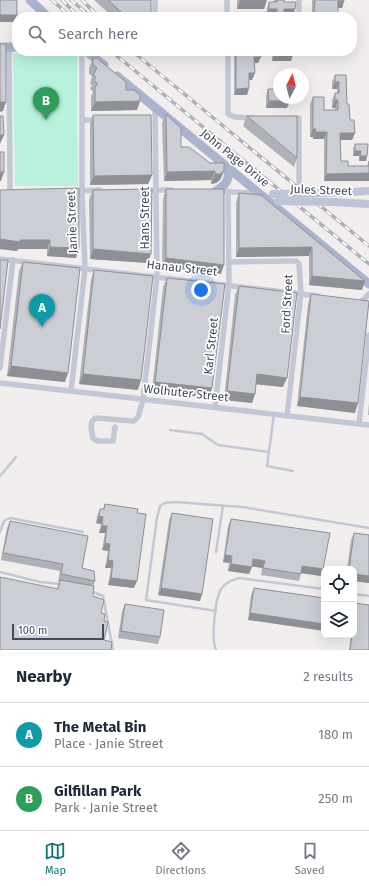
<!DOCTYPE html>
<html lang="en">
<head>
<meta charset="utf-8">
<style>
  :root { --surface:#fff; --page:#f6f6f7; --text:#1f2937; --muted:#747a83; --line:#e0e1e3; --accent:#0f766e }
  body { margin:0; font-family:"Fira Sans",sans-serif; background:var(--page); color:var(--text) }
  .controls { position:absolute; right:12px; bottom:12px; display:grid; overflow:hidden; border-radius:8px; box-shadow:0 4px 16px #0002 }
  .controls button { width:36px; height:36px; display:grid; place-items:center; padding:0; border:0; border-bottom:1px solid var(--line); background:var(--surface); color:var(--text); font:20px sans-serif }
  .compass { position:absolute; left:273px; top:68px; width:36px; height:36px; border-radius:50%; background:var(--surface); box-shadow:0 4px 16px #0002; rotate:7deg }
  .scale { position:absolute; left:12px; bottom:10px; width:92px; box-sizing:border-box; padding-left:4px; border:2px solid #454b5c; border-top:0; font-size:11px; line-height:14px; white-space:nowrap; color:#454b5c; -webkit-text-stroke:3px #fff; paint-order:stroke }
  .you { position:absolute; left:201px; top:290px; width:14px; height:14px; margin:-10px; border:3px solid #fff; border-radius:50%; background:#1a73e8; box-shadow:0 0 0 6px #1a73e833 }
  .badge { display:grid; place-items:center; width:26px; height:26px; border-radius:50%; background:var(--accent); color:#fff; font-size:13px; font-weight:700 }
  .pin { position:absolute; translate:-50% -33px; filter:drop-shadow(0 1px 2px #0008) }
  .pin::after { content:''; position:absolute; top:21px; width:14px; height:12px; background:inherit; clip-path:polygon(0 0,100% 0,50% 100%) }
  .list { margin:0; padding:0; list-style:none }
  h2 { display:flex; justify-content:space-between; align-items:center; height:52px; margin:0; padding:0 16px; font-size:17px }
  h2 small { font-size:13px; font-weight:400; color:var(--muted) }
  .list li { display:grid; grid-template-columns:26px 1fr auto; gap:12px; align-items:center; box-sizing:border-box; height:64px; padding:0 16px; border-top:1px solid var(--line) }
  .list b { display:block; font-size:15px; white-space:nowrap }
  .list p { margin:0; font-size:13px; white-space:nowrap; color:var(--muted) }
  .list em { font-size:13px; font-style:normal; color:var(--muted) }
  .icon { flex:none; width:22px; height:22px; fill:none; stroke:currentColor; stroke-width:2; stroke-linecap:round; stroke-linejoin:round }
  .map { position:relative; flex:none; width:369px; height:650px; overflow:hidden }
  .search { position:absolute; background:var(--surface); box-shadow:0 4px 16px #0002; left:12px; right:12px; top:12px; height:44px; display:flex; align-items:center; gap:10px; box-sizing:border-box; padding:0 14px; border-radius:16px; color:var(--muted); font-size:15px }
  .sheet { height:180px; background:var(--surface) }
  nav { display:flex; justify-content:space-around; align-items:center; box-sizing:border-box; height:56px; border-top:1px solid var(--line); background:var(--surface); font-size:11px; color:var(--muted) }
  nav a { display:grid; justify-items:center; gap:2px }
  nav .on { color:var(--accent) }
  .map>svg:first-child { display:block }
</style>
</head>
<body>
<div class="map">
<svg width="369" height="650" viewBox="0 0 369 650">
  <rect width="100%" height="100%" fill="#f1eeed"/>
  <polygon fill="#b8f2dd" points="77,53 78,186 15,186 13,54"/>
  <g fill="none" stroke-linecap="round" stroke-linejoin="round">
    <g stroke="#c3c8d6" stroke-width="2.5">
      <polyline points="274,414 267,466 293,471"/>
      <polyline points="170,430 202,434 218,445 269,452"/>
      <polyline points="0,476 16,457"/>
      <polyline points="0,532 4,521 10,518 83,532"/>
      <polyline points="216,552 223,506"/>
      <polyline points="0,572 40,582 61,584"/>
      <polyline points="91,591 103,596 113,650"/>
      <polyline points="354,594 369,596"/>
      <polyline points="216,611 146,600 157,518 160,506 165,503 175,502 242,507 369,528"/>
      <path d="M216,650C211,639 215,599 221,589C226,582 232,580 239,578L324,589"/>
    </g>
    <g stroke="#c3c8d6" stroke-width="5.5">
      <polyline points="155,0 155,17"/>
      <polyline points="227,0 227,17"/>
      <polyline points="299,17 299,0"/>
      <polyline points="9,47 10,191"/>
      <polyline points="228,51 228,114 235,117 252,118"/>
      <polyline points="298,52 298,51"/>
      <polyline points="291,118 299,118 299,175"/>
      <polyline points="82,120 98,120"/>
      <polyline points="152,190 172,190"/>
      <polyline points="78,191 100,190"/>
      <polyline points="218,191 249,193 257,192"/>
      <polyline points="0,259 318,296"/>
      <polyline points="229,262 291,261 296,261 299,264 301,293 287,416"/>
      <polyline points="361,302 369,294"/>
      <polyline points="0,368 13,260"/>
      <polyline points="0,383 369,425"/>
      <polyline points="71,391 85,269 82,191 82,51"/>
      <polyline points="215,407 229,284 228,191"/>
      <polyline points="359,424 369,335"/>
      <path d="M115,427L113,441H97L93,438C92,431 88,422 96,418L134,421L138,417L143,400L157,277L155,108"/>
    </g>
    <g stroke="#bfc5d8" stroke-width="8">
      <polyline points="330,193 369,191"/>
      <polyline points="333,202 369,204"/>
    </g>
    <g stroke="#abb4cf" stroke-width="9">
      <polyline points="30,0 48,17"/>
      <polyline points="0,47 17,47"/>
      <polyline points="86,51 104,65"/>
      <polyline points="117,76 369,284"/>
      <path d="M216,191C226,185 232,178 226,166"/>
    </g>
    <defs>
      <g id="rail">
        <polyline points="52,0 71,17"/>
        <polyline points="62,0 79,17"/>
        <polyline points="71,0 91,17"/>
        <polyline points="82,0 99,17"/>
        <polyline points="111,51 369,264"/>
        <polyline points="132,51 369,246"/>
      </g>
    </defs>
    <use href="#rail" stroke="#afb0b9" stroke-width="3.5"/>
    <use href="#rail" stroke="#fff" stroke-width="2" stroke-dasharray="6" stroke-linecap="butt"/>
    <polyline stroke="#c3c8d6" stroke-width="5.5" points="299,175 300,197"/>
    <g stroke="#bfc5d8" stroke-width="8">
      <polyline points="273,194 330,193"/>
      <polyline points="278,201 333,202"/>
    </g>
  </g>
  <g fill="#afb1b8">
    <polygon points="94,0 151,0 151,17 113,17"/>
    <polygon points="237,0 267,0 264,9 237,9"/>
    <polygon points="274,0 284,0 284,2 295,9 293,16 284,16 284,17 275,17 275,15 266,15 267,8 269,2 274,2"/>
    <polygon points="312,0 344,0 344,1 342,8 338,8 337,17 312,17"/>
    <polygon points="234,51 261,51 258,63 255,63 252,80 249,80 249,88 247,95 234,95"/>
    <polygon points="272,51 293,51 291,61 272,61"/>
    <polygon points="93,58 126,90 140,101 137,110 91,111 91,96 93,92 90,89 92,85 90,84 92,76 89,74 89,68"/>
    <polygon points="335,75 346,75 347,104 350,120 355,133 352,140 340,140 341,161 348,166 367,166 369,161 369,181 324,181 324,139 313,139 313,137 310,137 310,104 313,97 324,110 335,110 335,108 332,108 332,100 335,93 337,93 337,89 332,89 332,82"/>
    <polygon points="268,89 287,108 266,108 266,96"/>
    <polygon points="166,114 181,147 224,171 220,180 216,183 211,184 211,180 164,181 162,123"/>
    <polygon points="93,115 152,175 148,184 90,185 90,124"/>
    <polygon points="247,116 297,158 294,167 243,126"/>
    <polygon points="355,144 367,156 366,161 359,161 359,156 353,156 353,149"/>
    <polygon points="166,189 221,274 162,267 163,199"/>
    <polygon points="0,190 76,258 47,256 47,249 18,249 17,251 0,249"/>
    <polygon points="93,190 148,263 90,259 89,199"/>
    <polygon points="239,193 261,195 362,290 309,285 309,256 236,257 236,203"/>
    <polygon points="23,262 65,382 7,376 19,271"/>
    <polygon points="94,270 138,390 79,384 91,280"/>
    <polygon points="167,278 212,388 209,398 152,391 163,287"/>
    <polygon points="239,286 283,387 256,384 255,394 252,403 224,400 235,295"/>
    <polygon points="311,294 355,413 297,406 308,304"/>
    <polygon points="369,402 369,415 368,415"/>
    <polygon points="105,504 137,513 134,588 108,585 111,568 105,568 108,551 102,550 105,533 99,533 101,524 96,523 97,516 100,509 103,509"/>
    <polygon points="172,513 202,594 200,601 158,595 169,520"/>
    <polygon points="231,519 323,569 321,576 301,573 299,581 261,575 262,568 252,566 249,574 228,571 229,563 223,562 228,526"/>
    <polygon points="10,521 82,568 95,581 93,586 93,596 101,613 104,621 104,640 111,650 57,589 59,581 58,581 60,571 1,560 7,528"/>
    <polygon points="354,533 369,535 369,583 354,581 354,569 347,569 351,540"/>
    <polygon points="254,588 324,598 248,620 251,595"/>
    <polygon points="125,604 160,637 158,644 118,638 122,611"/>
    <polygon points="349,635 354,635 369,650 349,650 351,635"/>
  </g>
  <g fill="#8f9096">
    <polygon points="240,0 267,0 264,9 237,9"/>
    <polygon points="338,1 344,1 342,8 336,8"/>
    <polygon points="269,9 277,9 275,15 266,15"/>
    <polygon points="284,9 295,9 293,16 282,15"/>
    <polygon points="332,14 338,14 337,17 331,17"/>
    <polygon points="0,15 17,15 14,22 0,22"/>
    <polygon points="274,55 293,55 291,61 272,61"/>
    <polygon points="254,57 261,57 258,63 252,63"/>
    <polygon points="249,73 255,73 252,80 247,80"/>
    <polygon points="335,82 339,82 337,89 332,89"/>
    <polygon points="249,88 247,95 234,95 236,89"/>
    <polygon points="335,100 338,100 335,108 332,108"/>
    <polygon points="140,101 137,110 91,111 95,102"/>
    <polygon points="269,101 290,101 287,108 266,108"/>
    <polygon points="0,102 6,102 3,111 0,112"/>
    <polygon points="313,129 316,129 313,137 310,137"/>
    <polygon points="315,132 327,132 324,139 313,139"/>
    <polygon points="340,133 355,133 352,140 338,140"/>
    <polygon points="0,135 4,135 0,144"/>
    <polygon points="355,151 361,151 359,156 353,156"/>
    <polygon points="360,156 367,156 366,161 359,161"/>
    <polygon points="215,171 211,180 164,181 167,172"/>
    <polygon points="224,171 220,180 216,183 211,184 215,174"/>
    <polygon points="0,172 4,172 1,181 0,181"/>
    <polygon points="369,173 369,181 324,181 326,174"/>
    <polygon points="152,175 148,184 90,185 94,176"/>
    <polygon points="0,239 20,240 50,240 47,249 18,249 17,251 0,249"/>
    <polygon points="50,247 79,248 76,258 47,256"/>
    <polygon points="312,247 309,256 236,257 239,248"/>
    <polygon points="93,249 151,254 148,263 90,259"/>
    <polygon points="166,258 224,265 221,274 162,267"/>
    <polygon points="312,276 365,281 362,290 309,285"/>
    <polygon points="11,366 68,373 65,382 7,376"/>
    <polygon points="83,374 141,380 138,390 79,384"/>
    <polygon points="257,374 287,378 283,387 254,384"/>
    <polygon points="155,382 212,388 209,398 152,391"/>
    <polygon points="227,391 255,394 252,403 224,400"/>
    <polygon points="300,397 358,403 355,413 297,406"/>
    <polygon points="99,516 103,517 101,524 96,523"/>
    <polygon points="102,526 107,526 105,533 99,533"/>
    <polygon points="105,543 110,544 108,551 102,550"/>
    <polygon points="225,555 232,556 229,563 223,562"/>
    <polygon points="253,559 265,561 262,568 250,566"/>
    <polygon points="108,560 113,561 111,568 105,568"/>
    <polygon points="231,564 252,567 249,574 228,571"/>
    <polygon points="302,566 323,569 321,576 300,573"/>
    <polygon points="354,574 369,576 369,583 354,581"/>
    <polygon points="111,578 137,581 134,588 108,585"/>
    <polygon points="161,588 202,594 200,601 158,595"/>
    <polygon points="250,613 324,624 324,631 248,620"/>
  </g>
  <g fill="#ccced6" stroke="#8f9096">
    <rect x="0" y="0" width="17" height="15"/>
    <polygon points="108,0 151,0 151,17 127,17"/>
    <polygon points="277,0 284,0 284,2 296,2 295,9 284,9 284,17 277,17 277,9 269,9 269,2 277,2"/>
    <polygon points="315,0 344,0 344,1 338,1 338,14 332,14 332,17 314,17"/>
    <rect x="0" y="44" width="6" height="58"/>
    <polygon points="236,51 261,51 261,57 254,57 255,73 249,73 249,88 236,89"/>
    <rect x="274" y="51" width="19" height="4"/>
    <polygon points="93,58 97,58 126,82 126,90 134,90 140,95 140,101 95,102 95,87 98,84 94,80 96,77 93,75 97,68 93,65"/>
    <polygon points="335,75 346,75 347,104 349,104 350,120 354,120 355,133 340,133 341,161 348,161 348,166 369,166 369,161 369,173 326,174 327,132 315,132 316,129 313,129 313,97 324,97 324,110 338,110 338,100 335,100 335,93 339,93 339,82 335,82"/>
    <polygon points="268,89 279,89 279,98 290,98 290,101 269,101"/>
    <polygon points="166,114 181,128 181,147 189,147 210,163 224,163 224,171 220,174 215,174 215,171 167,172"/>
    <polygon points="93,115 151,115 152,175 94,176"/>
    <polygon points="0,116 3,116 4,135 0,135"/>
    <polygon points="247,116 297,116 297,158"/>
    <polygon points="355,144 368,144 367,156 360,156 361,151 355,151"/>
    <rect x="0" y="152" width="4" height="20"/>
    <polygon points="79,188 79,248 50,247 50,240 20,240 20,242 0,239 0,190"/>
    <polygon points="152,189 151,254 93,249 93,190"/>
    <polygon points="166,189 224,189 224,265 166,258"/>
    <polygon points="239,193 261,195 365,281 312,276 312,247 239,248"/>
    <polygon points="0,260 8,260 0,329"/>
    <polygon points="23,262 80,268 68,373 11,366"/>
    <polygon points="94,270 153,276 141,380 83,374"/>
    <polygon points="167,278 225,284 212,388 155,382"/>
    <polygon points="239,286 297,293 287,378 257,374 255,394 227,391"/>
    <polygon points="311,294 369,301 358,403 300,397"/>
    <polygon points="105,504 138,509 137,513 146,514 137,581 111,578 113,561 108,560 110,544 105,543 107,526 102,526 103,517 99,516 100,509 104,509"/>
    <polygon points="172,513 213,519 202,594 161,588"/>
    <polygon points="231,519 330,533 323,569 302,566 301,574 263,568 265,561 253,559 252,567 231,564 232,556 225,555"/>
    <polygon points="10,521 88,536 82,568 94,571 95,581 61,574 63,564 3,553"/>
    <polygon points="354,533 369,535 369,576 354,574 354,569 349,569"/>
    <polygon points="0,577 58,589 60,580 94,586 93,596 104,600 101,613 105,614 104,621 108,622 104,640 112,642 111,650 0,650"/>
    <polygon points="254,588 324,598 324,624 250,613"/>
    <polygon points="354,603 369,605 369,650 350,650 352,635 354,635"/>
    <polygon points="125,604 164,610 160,637 121,631"/>
  </g>
  <g text-anchor="middle" dominant-baseline="central" stroke-width="3.5" stroke-linejoin="round" paint-order="stroke">
    <g font-size="12" fill="#454b5c" stroke="#fff">
      <text transform="translate(235 158) rotate(39)">John Page Drive</text>
      <text transform="translate(321 190) rotate(2)">Jules Street</text>
      <text transform="translate(145 218) rotate(-90)">Hans Street</text>
      <text transform="translate(72 222) rotate(-92)">Janie Street</text>
      <text transform="translate(182 268) rotate(6)">Hanau Street</text>
      <text transform="translate(287 304) rotate(-87)">Ford Street</text>
      <text transform="translate(211 346) rotate(-84)">Karl Street</text>
      <text transform="translate(186 393) rotate(6)">Wolhuter Street</text>
    </g>
  </g>
</svg>
<div class="controls">
<button><svg class="icon" aria-label="locate" viewBox="0 0 24 24"><circle cx="12" cy="12" r="6"/><path d="M12 2v4M12 18v4M2 12h4M18 12h4"/></svg></button>
<button><svg class="icon" aria-label="layers" viewBox="0 0 24 24"><path d="M12 4l9 5-9 5-9-5zM3 14l9 5 9-5"/></svg></button>
</div>
<svg class="compass" viewBox="-18 -18 36 36"><path d="M0-13l5 13h-10z" fill="#e53935"/><path d="M0 13l5-13h-10z" fill="#747a83"/></svg>
<div class="scale">100 m</div>
<div class="you"></div>
<div class="pin badge" style="left:42px;top:327px;background:#0f9aa8">A</div>
<div class="pin badge" style="left:46px;top:120px;background:#2e9e5b">B</div>
<div class="search"><svg class="icon" aria-label="search" viewBox="0 0 24 24"><circle cx="10" cy="10" r="6"/><path d="M15 15l6 6"/></svg>Search here</div>
</div>
<section class="sheet">
<h2>Nearby<small>2 results</small></h2>
<ul class="list">
<li><span class="badge" style="background:#0f9aa8">A</span><div><b>The Metal Bin</b><p>Place · Janie Street</p></div><em>180 m</em></li>
<li><span class="badge" style="background:#2e9e5b">B</span><div><b>Gilfillan Park</b><p>Park · Janie Street</p></div><em>250 m</em></li>
</ul>
</section>
<nav>
<a class="on"><svg class="icon" aria-label="map" viewBox="0 0 24 24"><path d="M3 6l6-2 6 2 6-2v14l-6 2-6-2-6 2zM9 4v14M15 6v14"/></svg>Map</a>
<a><svg class="icon" aria-label="directions" viewBox="0 0 24 24"><path d="M12 3l9 9-9 9-9-9zM9 14v-3h6M13 9l2 2-2 2"/></svg>Directions</a>
<a><svg class="icon" aria-label="saved" viewBox="0 0 24 24"><path d="M7 4h10v16l-5-4-5 4z"/></svg>Saved</a>
</nav>
</body>
</html>
